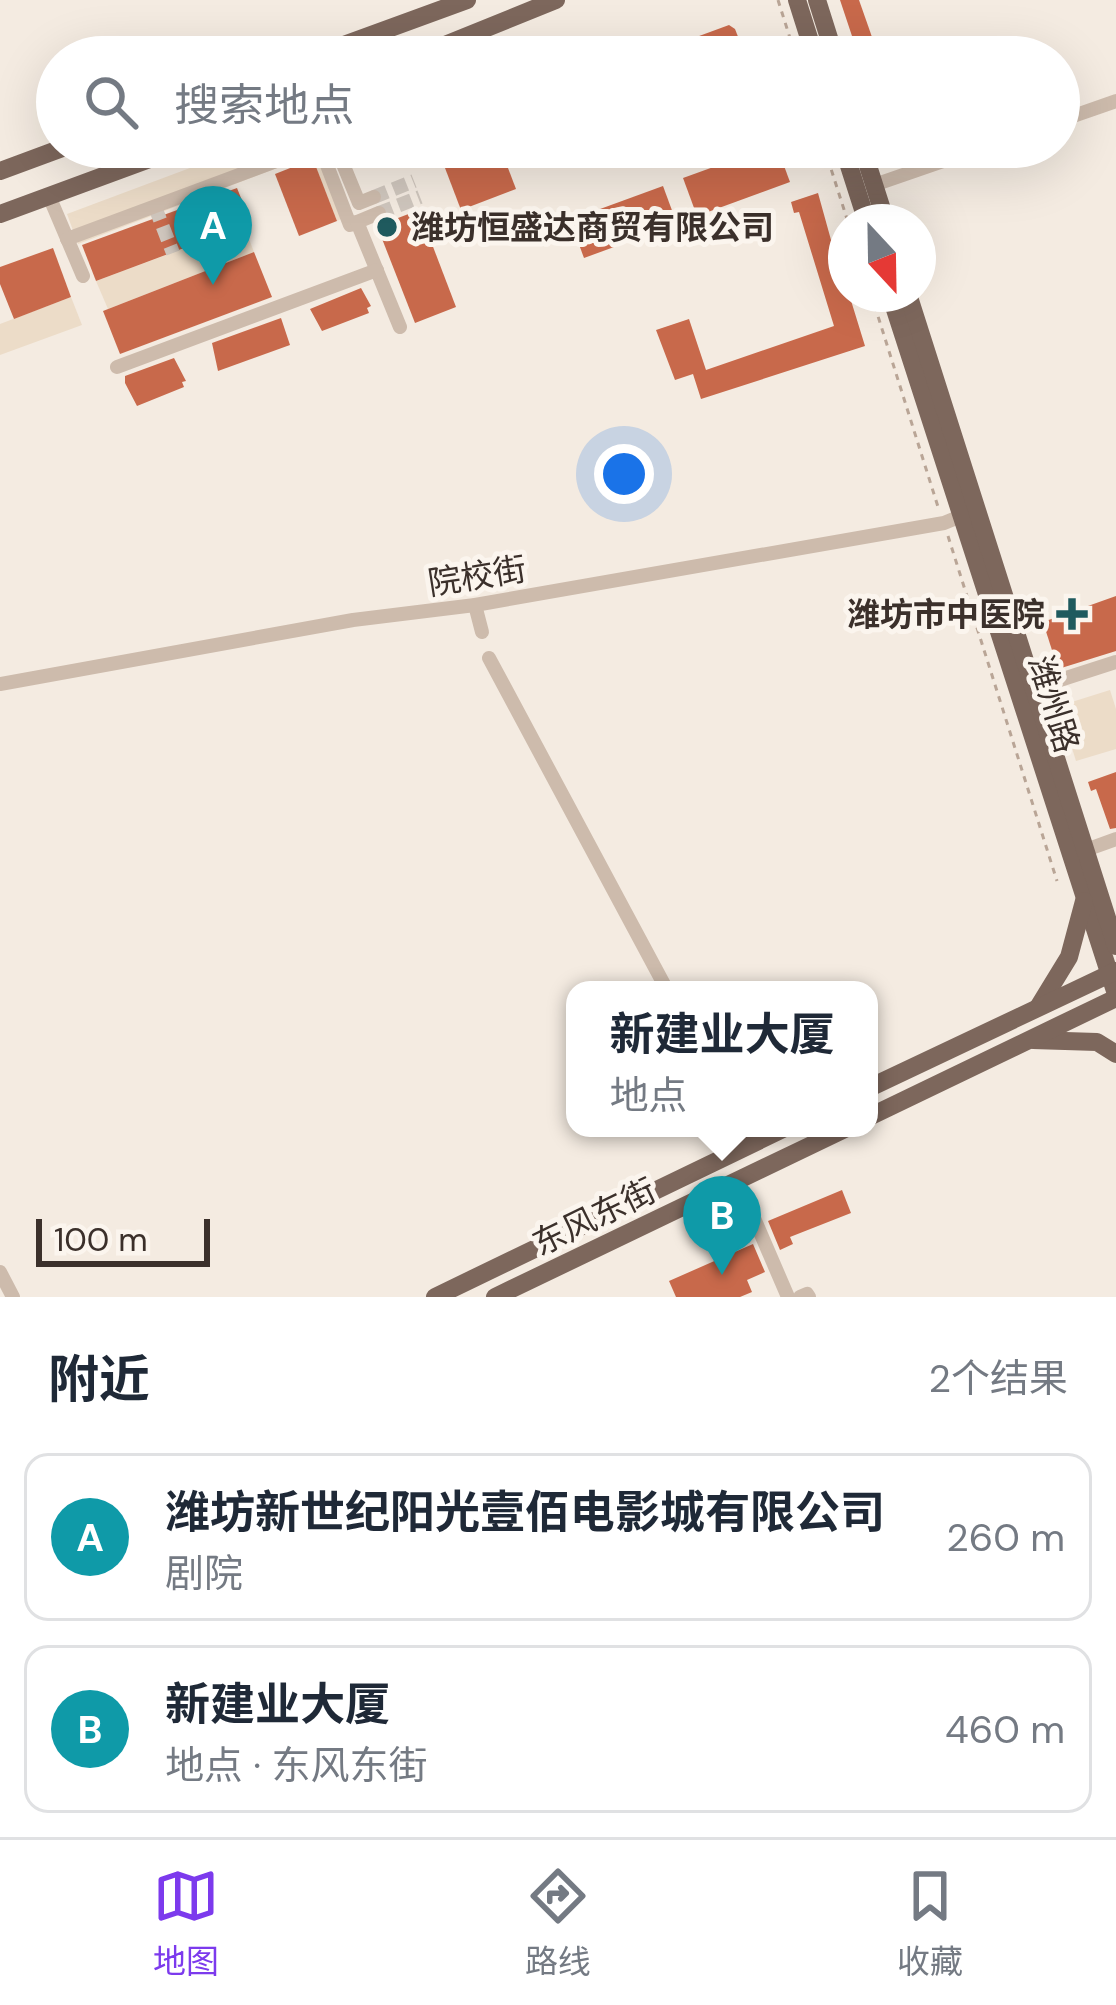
<!DOCTYPE html>
<html lang="zh">
<head>
<meta charset="utf-8">
<style>
  :root { --surface:#fff; --page:#f2f2f3; --text:#1f2937; --muted:#747a83; --line:#e0e1e3; --accent:#7c3aed }
  body { margin:0; font-family:"DM Sans","Noto Sans SC",sans-serif; background:var(--page); color:var(--text) }
  .compass { position:absolute; left:828px; top:204px; width:108px; height:108px; border-radius:50%; background:var(--surface); box-shadow:0 12px 48px #0002; rotate:158deg }
  .scale { position:absolute; left:36px; bottom:30px; width:174px; box-sizing:border-box; padding-left:12px; border:6px solid #3b302b; border-top:0; font-size:33px; line-height:42px; white-space:nowrap; color:#3b302b; -webkit-text-stroke:9px #fbf5ee; paint-order:stroke }
  .you { position:absolute; left:624px; top:474px; width:42px; height:42px; margin:-30px; border:9px solid #fff; border-radius:50%; background:#1a73e8; box-shadow:0 0 0 18px #1a73e833 }
  .badge { display:grid; place-items:center; width:78px; height:78px; border-radius:50%; background:var(--accent); color:#fff; font-size:39px; font-weight:700 }
  .pin { position:absolute; translate:-50% -99px; filter:drop-shadow(0 3px 6px #0008) }
  .pin::after { content:''; position:absolute; top:63px; width:42px; height:36px; background:inherit; clip-path:polygon(0 0,100% 0,50% 100%) }
  .popup { position:absolute; left:566px; top:981px; width:312px; height:156px; box-sizing:border-box; display:grid; place-content:center; border-radius:24px; background:var(--surface); filter:drop-shadow(0 3px 9px #0005); font-size:39px; white-space:nowrap; color:var(--muted) }
  .popup b { font-size:45px; color:var(--text) }
  .popup::after { content:''; position:absolute; left:50%; top:100%; margin-left:-24px; border:24px solid transparent; border-top-color:var(--surface) }
  .list { margin:0; padding:0; list-style:none }
  h2 { display:flex; justify-content:space-between; align-items:center; height:156px; margin:0; padding:0 48px; font-size:51px }
  h2 small { font-size:39px; font-weight:400; color:var(--muted) }
  .list li { display:grid; grid-template-columns:78px 1fr auto; gap:36px; align-items:center; box-sizing:border-box; height:168px; margin:0 24px 24px; padding:0 24px; border:3px solid var(--line); border-radius:24px }
  .list b { display:block; font-size:45px; white-space:nowrap }
  .list p { margin:0; font-size:39px; white-space:nowrap; color:var(--muted) }
  .list em { font-size:39px; font-style:normal; color:var(--muted) }
  .icon { flex:none; width:66px; height:66px; fill:none; stroke:currentColor; stroke-width:2; stroke-linecap:round; stroke-linejoin:round }
  .map { position:relative; flex:none; width:1116px; height:1297px; overflow:hidden }
  .search { position:absolute; background:var(--surface); box-shadow:0 12px 48px #0002; left:36px; right:36px; top:36px; height:132px; display:flex; align-items:center; gap:30px; box-sizing:border-box; padding:0 42px; border-radius:66px; color:var(--muted); font-size:45px }
  .sheet { height:540px; background:var(--surface) }
  nav { display:flex; justify-content:space-around; align-items:center; box-sizing:border-box; height:168px; border-top:3px solid var(--line); background:var(--surface); font-size:33px; color:var(--muted) }
  nav a { display:grid; justify-items:center; gap:6px }
  nav .on { color:var(--accent) }
  .map>svg:first-child { display:block }
</style>
</head>
<body>
<div class="map">
<svg width="1116" height="1297" viewBox="0 0 1116 1297">
  <rect width="100%" height="100%" fill="#f4ebe1"/>
  <g fill="#ecdcc8">
    <polygon points="246,147 315,147 343,218 337,221 311,155 78,244 67,214"/>
    <polygon points="244,226 254,252 108,309 96,281"/>
    <polygon points="71,297 82,325 0,355 0,324"/>
    <polygon points="1110,690 1116,709 1116,749 1076,761 1059,706"/>
  </g>
  <g fill="#c8694b">
    <polygon points="840,0 859,0 879,57 859,57"/>
    <polygon points="729,25 735,29 746,57 642,57"/>
    <polygon points="437,147 500,147 516,189 461,210"/>
    <polygon points="769,147 777,147 790,182 697,216 683,178"/>
    <polygon points="313,159 337,221 299,236 275,174"/>
    <polygon points="663,186 677,224 584,258 570,220"/>
    <polygon points="237,188 251,223 96,281 82,245"/>
    <polygon points="818,193 846,294 849,294 865,346 701,399 693,374 675,380 656,330 689,319 706,370 834,326 799,212 794,213 791,202"/>
    <polygon points="419,210 456,307 415,323 377,226"/>
    <polygon points="53,248 71,297 14,319 0,284 0,267"/>
    <polygon points="254,252 272,297 120,354 103,311"/>
    <polygon points="361,288 371,306 367,308 369,313 322,331 310,309"/>
    <polygon points="281,318 290,345 218,371 212,343"/>
    <polygon points="174,358 186,381 182,382 184,387 137,406 125,383 125,376"/>
    <polygon points="1116,596 1116,651 1058,669 1043,622"/>
    <polygon points="1116,772 1116,828 1110,829 1096,789 1091,791 1088,782"/>
    <polygon points="842,1190 851,1213 790,1237 793,1244 780,1250 768,1221"/>
    <polygon points="753,1244 765,1272 747,1280 752,1292 740,1297 676,1297 669,1281"/>
  </g>
  <g fill="none" stroke-linecap="round" stroke-linejoin="round">
    <g stroke="#cfc6bd" stroke-width="14" stroke-dasharray="14 7" stroke-linecap="butt">
      <polyline points="374,197 414,181"/>
      <polyline points="155,207 173,253"/>
      <polyline points="379,213 420,197"/>
    </g>
    <g stroke="#b9a596" stroke-width="3" stroke-dasharray="6 6" stroke-linecap="butt">
      <polyline points="778,0 796,57"/>
      <polyline points="824,147 848,222"/>
      <polyline points="871,294 939,510"/>
      <polyline points="948,536 1057,881"/>
    </g>
    <g stroke="#cdbbac" stroke-width="14">
      <polyline points="1059,121 1116,101"/>
      <polyline points="320,147 350,225 379,213"/>
      <polyline points="336,147 359,203 374,197"/>
      <polyline points="874,185 984,147"/>
      <polyline points="49,196 83,276"/>
      <polyline points="357,222 400,327"/>
      <polyline points="67,239 314,147"/>
      <polyline points="117,367 377,270"/>
      <polyline points="475,605 482,632"/>
      <polyline points="489,658 667,990"/>
      <polyline points="0,684 353,620 475,605 944,523 961,516"/>
      <polyline points="1032,689 1116,662"/>
      <polyline points="1083,851 1116,839"/>
      <polyline points="738,1181 788,1297"/>
      <polyline points="0,1272 13,1297"/>
      <polyline points="800,1297 807,1294 809,1297"/>
    </g>
    <g stroke="#7d675c" stroke-width="18">
      <polyline points="797,0 815,57"/>
      <polyline points="817,0 835,57"/>
      <polyline points="311,57 467,0"/>
      <polyline points="415,57 556,0"/>
      <polyline points="843,147 867,222"/>
      <polyline points="862,147 886,222"/>
      <polyline points="0,171 65,147"/>
      <polyline points="0,214 182,147"/>
      <polyline points="890,294 1116,994"/>
      <polyline points="908,294 1116,946"/>
      <polyline points="1039,1006 1069,957 1084,901"/>
      <polyline points="1033,1040 1097,1042 1116,1054"/>
      <polyline points="869,1088 1116,971"/>
      <polyline points="869,1117 1116,998"/>
      <polyline points="435,1297 785,1128"/>
      <polyline points="495,1297 847,1128"/>
    </g>
  </g>
  <g fill="#1f5a5e" stroke="#fbf5ee" stroke-width="4.5">
    <circle cx="387" cy="227" r="12"/>
    <path d="M1066 596h12v12h12v12h-12v12h-12v-12h-12v-12h12z"/>
  </g>
  <g text-anchor="middle" dominant-baseline="central" stroke-width="10" stroke-linejoin="round" paint-order="stroke">
    <g font-size="33" font-weight="bold" fill="#3b302b" stroke="#fbf5ee" text-anchor="start">
      <text x="411" y="227">潍坊恒盛达商贸有限公司</text>
      <text x="1045" y="614" text-anchor="end">潍坊市中医院</text>
    </g>
    <g font-size="33" fill="#3b302b" stroke="#fbf5ee">
      <text transform="translate(477 576) rotate(-9)">院校街</text>
      <text transform="translate(1054 704) rotate(73)">潍州路</text>
      <text transform="translate(594 1217) rotate(-26)">东风东街</text>
    </g>
  </g>
</svg>
<svg class="compass" viewBox="-18 -18 36 36"><path d="M0-13l5 13h-10z" fill="#e53935"/><path d="M0 13l5-13h-10z" fill="#747a83"/></svg>
<div class="scale">100 m</div>
<div class="you"></div>
<div class="pin badge" style="left:213px;top:285px;background:#0f9aa8">A</div>
<div class="pin badge" style="left:722px;top:1275px;background:#0f9aa8">B</div>
<div class="popup"><b>新建业大厦</b>地点</div>
<div class="search"><svg class="icon" aria-label="search" viewBox="0 0 24 24"><circle cx="10" cy="10" r="6"/><path d="M15 15l6 6"/></svg>搜索地点</div>
</div>
<section class="sheet">
<h2>附近<small>2个结果</small></h2>
<ul class="list">
<li><span class="badge" style="background:#0f9aa8">A</span><div><b>潍坊新世纪阳光壹佰电影城有限公司</b><p>剧院</p></div><em>260 m</em></li>
<li><span class="badge" style="background:#0f9aa8">B</span><div><b>新建业大厦</b><p>地点 · 东风东街</p></div><em>460 m</em></li>
</ul>
</section>
<nav>
<a class="on"><svg class="icon" aria-label="map" viewBox="0 0 24 24"><path d="M3 6l6-2 6 2 6-2v14l-6 2-6-2-6 2zM9 4v14M15 6v14"/></svg>地图</a>
<a><svg class="icon" aria-label="directions" viewBox="0 0 24 24"><path d="M12 3l9 9-9 9-9-9zM9 14v-3h6M13 9l2 2-2 2"/></svg>路线</a>
<a><svg class="icon" aria-label="saved" viewBox="0 0 24 24"><path d="M7 4h10v16l-5-4-5 4z"/></svg>收藏</a>
</nav>
</body>
</html>
